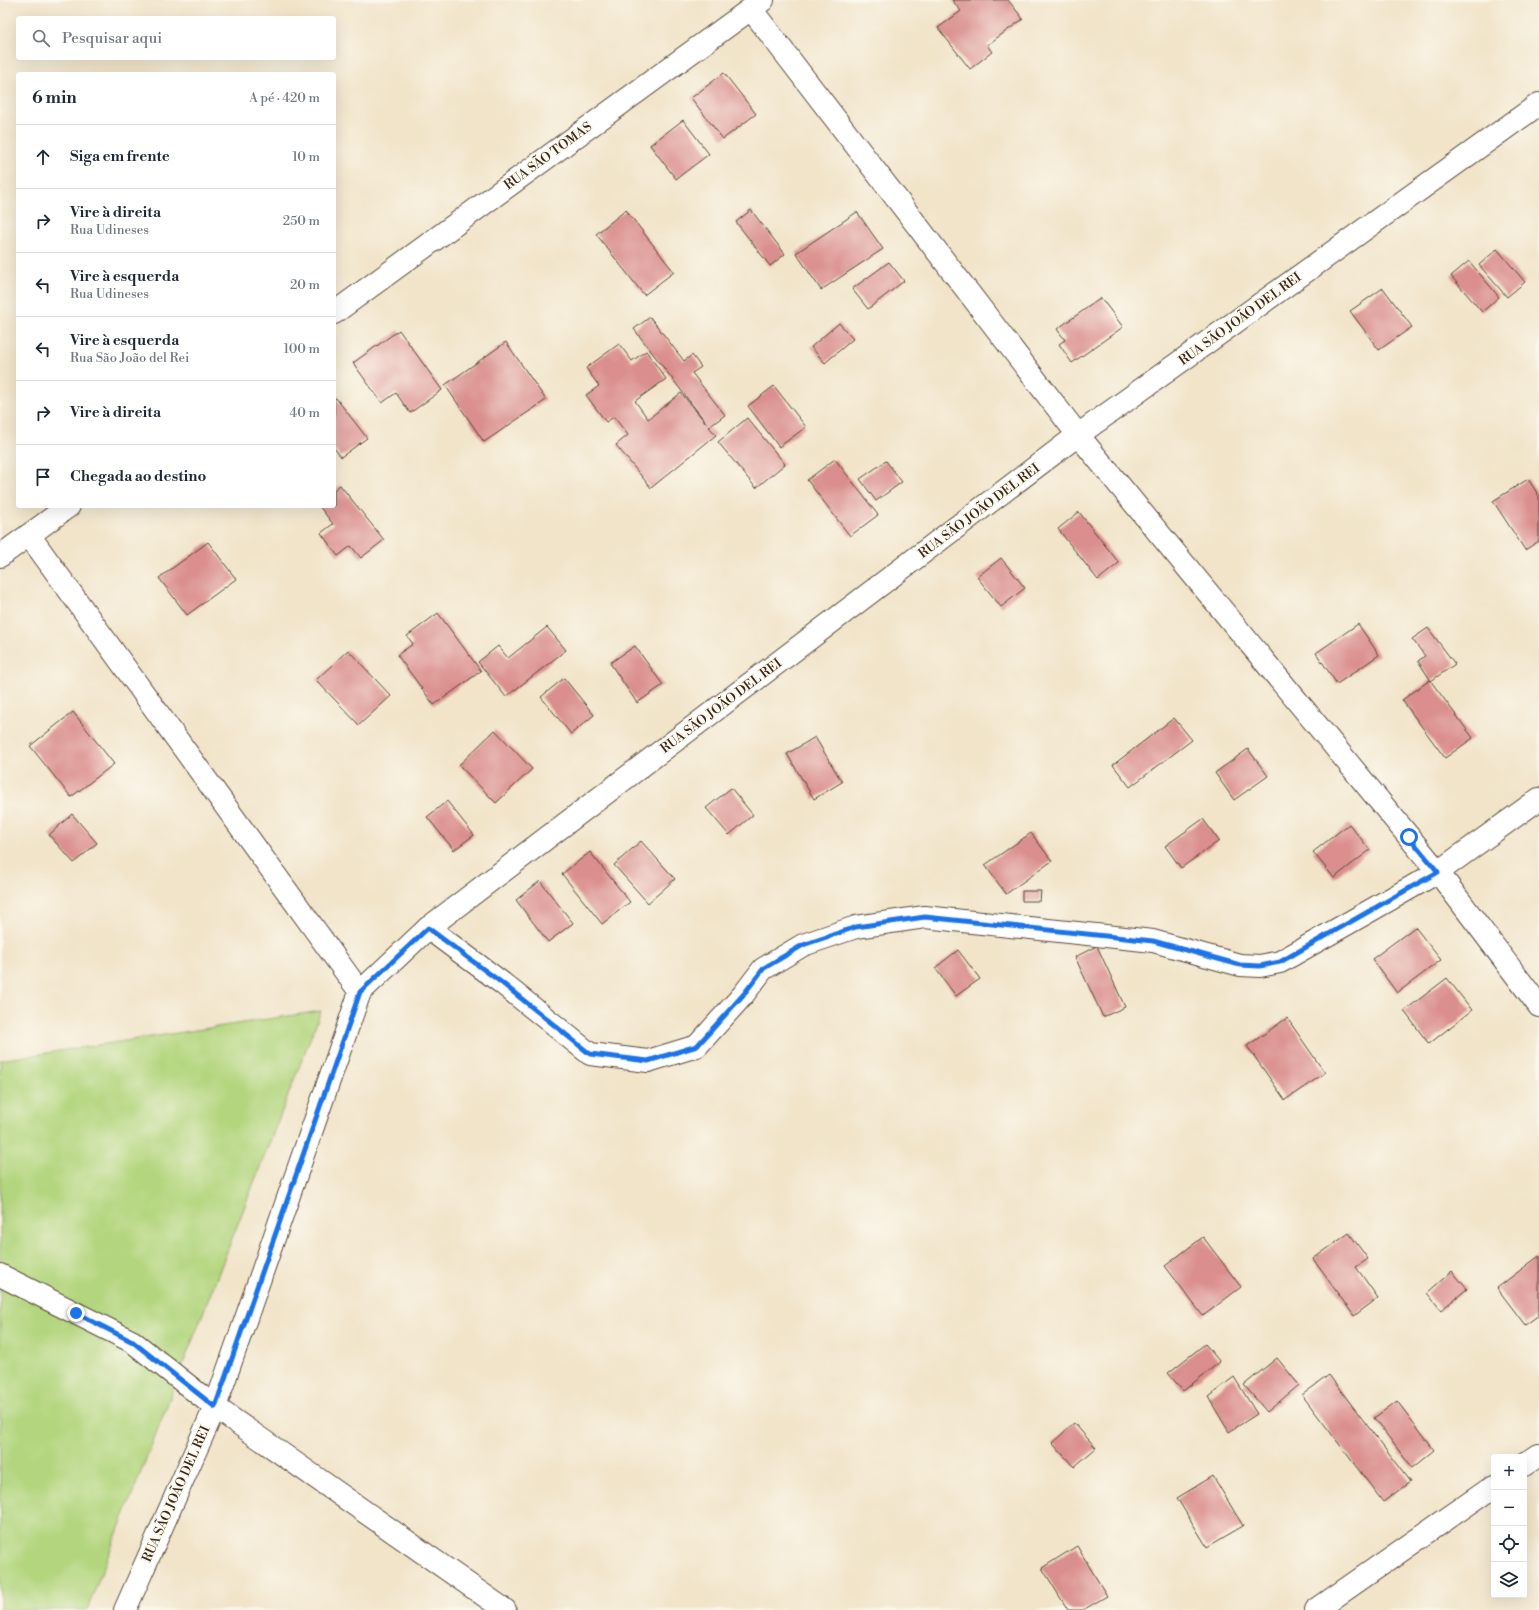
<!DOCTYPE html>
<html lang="pt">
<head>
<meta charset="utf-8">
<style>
  :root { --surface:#fff; --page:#f2f2f3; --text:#1f2937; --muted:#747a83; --line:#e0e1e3 }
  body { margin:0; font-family:"Libre Bodoni",serif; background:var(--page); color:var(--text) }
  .controls { position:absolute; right:12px; bottom:12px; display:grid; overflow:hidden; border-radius:4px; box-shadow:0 4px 16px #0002 }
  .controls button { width:36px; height:36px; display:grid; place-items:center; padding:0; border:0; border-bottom:1px solid var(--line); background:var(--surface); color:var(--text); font:20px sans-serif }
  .stop { position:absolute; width:12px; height:12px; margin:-9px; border:3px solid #1a73e8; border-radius:50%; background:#fff }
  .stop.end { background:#1a73e8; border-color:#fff; box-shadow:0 1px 4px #0008 }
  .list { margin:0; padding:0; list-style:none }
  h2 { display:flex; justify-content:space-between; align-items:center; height:52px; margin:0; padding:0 16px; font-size:17px }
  h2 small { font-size:13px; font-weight:400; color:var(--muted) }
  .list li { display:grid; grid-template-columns:26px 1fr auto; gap:12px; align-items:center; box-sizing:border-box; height:64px; padding:0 16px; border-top:1px solid var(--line) }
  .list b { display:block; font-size:15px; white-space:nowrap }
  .list p { margin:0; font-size:13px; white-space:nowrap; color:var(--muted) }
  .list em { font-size:13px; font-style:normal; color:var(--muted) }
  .icon { flex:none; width:22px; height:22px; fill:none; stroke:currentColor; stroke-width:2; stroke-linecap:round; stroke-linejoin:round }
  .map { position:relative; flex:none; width:1539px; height:1610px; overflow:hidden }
  .search { position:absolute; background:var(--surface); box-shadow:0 4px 16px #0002; left:16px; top:16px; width:320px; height:44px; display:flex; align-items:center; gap:10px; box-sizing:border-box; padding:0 14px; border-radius:4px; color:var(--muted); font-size:15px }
  .panel { position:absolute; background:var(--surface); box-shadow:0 4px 16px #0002; left:16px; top:72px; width:320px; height:436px; border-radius:4px }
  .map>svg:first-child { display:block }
</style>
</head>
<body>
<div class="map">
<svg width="1539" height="1610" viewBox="0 0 1539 1610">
  <rect width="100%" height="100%" fill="#fbf7ec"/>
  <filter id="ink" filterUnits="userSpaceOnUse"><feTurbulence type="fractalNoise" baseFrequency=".025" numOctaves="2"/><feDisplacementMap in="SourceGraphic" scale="8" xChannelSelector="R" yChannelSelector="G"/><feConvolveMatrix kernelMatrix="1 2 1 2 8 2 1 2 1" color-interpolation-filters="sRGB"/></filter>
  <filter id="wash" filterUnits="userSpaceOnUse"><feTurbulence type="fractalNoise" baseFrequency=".012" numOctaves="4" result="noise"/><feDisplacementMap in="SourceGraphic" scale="16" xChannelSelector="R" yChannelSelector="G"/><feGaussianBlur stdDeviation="0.9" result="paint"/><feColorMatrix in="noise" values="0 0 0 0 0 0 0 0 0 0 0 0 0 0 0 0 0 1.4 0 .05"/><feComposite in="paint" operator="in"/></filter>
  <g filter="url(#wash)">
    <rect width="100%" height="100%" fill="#f1e4c9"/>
    <polygon fill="#b2d57d" stroke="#76804e" points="321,1011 87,1610 0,1610 0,1060"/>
    <g id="blocks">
      <g fill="#da8e8d">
        <polygon points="952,0 1008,0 1023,19 987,45 992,52 970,69 938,28 961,11"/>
        <polygon points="724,73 756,114 723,139 691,98"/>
        <polygon points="683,120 709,154 676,179 650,145"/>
        <polygon points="626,210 674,272 644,295 596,234"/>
        <polygon points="751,210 785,254 770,266 736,222"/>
        <polygon points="857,212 883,249 821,290 796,253"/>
        <polygon points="1497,249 1525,282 1507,297 1479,265"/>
        <polygon points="1469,261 1499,297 1482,312 1451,276"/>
        <polygon points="889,262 904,281 868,309 852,289"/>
        <polygon points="1383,288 1412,327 1379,350 1350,311"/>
        <polygon points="1101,298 1123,327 1072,363 1059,344 1065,340 1057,329"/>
        <polygon points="650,317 684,361 692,355 701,367 692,373 725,415 709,427 716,435 651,488 616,445 628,435 614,417 606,422 586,395 599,386 586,368 619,344 632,361 646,351 666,379 635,401 648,419 681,393 707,424 634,329"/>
        <polygon points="839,323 853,339 825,363 811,347"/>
        <polygon points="399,330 442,390 410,413 396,393 382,403 353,363"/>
        <polygon points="506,342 546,400 484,442 445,385"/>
        <polygon points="774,386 806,427 779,447 748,406"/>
        <polygon points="336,398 367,438 341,457 334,448 334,399"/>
        <polygon points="747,418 785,464 756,488 718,442"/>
        <polygon points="835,459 878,515 850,536 807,480"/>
        <polygon points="886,461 902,482 876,501 860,479"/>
        <polygon points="1528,479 1539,496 1539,541 1525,550 1493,501"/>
        <polygon points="340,485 384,540 361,558 351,546 338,556 321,533 333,524 319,506 334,506 334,490"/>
        <polygon points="1079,512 1119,563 1098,580 1058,529"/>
        <polygon points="208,542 236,579 187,615 159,578"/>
        <polygon points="1001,558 1025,588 1001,607 977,577"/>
        <polygon points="438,613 481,671 434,705 397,655 413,644 407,636"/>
        <polygon points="1358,624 1379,655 1337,684 1316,653"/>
        <polygon points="547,627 566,650 506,697 478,662 498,646 508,658"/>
        <polygon points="1428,628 1455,664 1431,681 1418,661 1425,656 1412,639"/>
        <polygon points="635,646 663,685 637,703 610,663"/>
        <polygon points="348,650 391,696 359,725 316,680"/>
        <polygon points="564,678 594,715 571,734 541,697"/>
        <polygon points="1430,680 1473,738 1445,758 1402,700"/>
        <polygon points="73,712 114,764 71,797 30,746"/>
        <polygon points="1174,718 1192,740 1130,787 1113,765"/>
        <polygon points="495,730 532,769 496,803 459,765"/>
        <polygon points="815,737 842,782 814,799 787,754"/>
        <polygon points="1248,749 1268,776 1234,800 1215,773"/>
        <polygon points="731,788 753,815 729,835 706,808"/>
        <polygon points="447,801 474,835 454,850 427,817"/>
        <polygon points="72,814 97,843 74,863 49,835"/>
        <polygon points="1203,819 1219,841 1181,868 1165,846"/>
        <polygon points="1349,824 1370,850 1334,878 1313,852"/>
        <polygon points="1031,833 1052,861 1006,894 985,865"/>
        <polygon points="641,841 675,879 648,903 614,865"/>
        <polygon points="590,852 630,902 602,924 562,874"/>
        <polygon points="540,881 573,923 548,942 516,900"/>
        <polygon points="1022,891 1041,891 1040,901 1022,901"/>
        <polygon points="1415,927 1441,960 1397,993 1372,959"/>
        <polygon points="1097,946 1125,1007 1103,1017 1075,957"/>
        <polygon points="958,950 980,979 956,996 935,968"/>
        <polygon points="1447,978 1472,1010 1429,1044 1404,1011"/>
        <polygon points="1287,1018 1325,1073 1285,1100 1247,1046"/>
        <polygon points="1349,1233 1368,1259 1356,1267 1378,1298 1354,1316 1313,1259"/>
        <polygon points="1203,1237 1241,1287 1203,1316 1165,1266"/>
        <polygon points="1539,1256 1539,1315 1525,1325 1497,1288"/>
        <polygon points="1452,1271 1467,1289 1441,1310 1427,1293"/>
        <polygon points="1205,1344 1220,1362 1183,1391 1168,1373"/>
        <polygon points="1277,1358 1299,1385 1267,1412 1244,1385"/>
        <polygon points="1329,1375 1410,1482 1383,1502 1302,1395"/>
        <polygon points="1234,1377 1257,1414 1229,1432 1208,1397"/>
        <polygon points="1397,1401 1434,1450 1412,1468 1374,1418"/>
        <polygon points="1074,1423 1096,1448 1074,1467 1052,1443"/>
        <polygon points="1213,1476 1243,1526 1207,1547 1177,1498"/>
        <polygon points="1077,1546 1107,1596 1083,1610 1068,1610 1042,1568"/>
      </g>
    </g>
  </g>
  <g filter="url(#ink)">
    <use href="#blocks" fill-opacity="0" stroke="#564638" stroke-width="1"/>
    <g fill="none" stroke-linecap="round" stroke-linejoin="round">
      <defs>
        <g id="minor">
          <polyline points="751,9 1078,435 1438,872 1539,1006"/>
          <polyline points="334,313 763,0"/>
          <polyline points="29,535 360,992"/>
          <polyline points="0,556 69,506"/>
          <polyline points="428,928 1078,435 1539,104"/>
          <polyline points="0,1275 133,1342 215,1407 505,1610"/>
          <polyline points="1524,1465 1539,1455"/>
          <polyline points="125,1610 215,1407 360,992 428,928 502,983 590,1054 648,1061 697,1046 743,995 763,969 803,945 856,927 925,917 1153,941 1240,965 1260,966 1280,962 1438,872 1539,799"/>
          <polyline points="1316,1610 1494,1486"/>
        </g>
      </defs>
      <use href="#minor" stroke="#564638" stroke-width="24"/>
      <use href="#minor" stroke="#fff" stroke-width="22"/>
    </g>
  </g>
  <g fill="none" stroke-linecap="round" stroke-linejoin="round" filter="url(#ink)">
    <polyline stroke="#1a73e8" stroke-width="5" points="76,1313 133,1342 215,1407 360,992 428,928 502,983 590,1054 648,1061 697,1046 743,995 764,968 803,945 856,927 925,917 1153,941 1240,965 1260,966 1280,962 1438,872 1409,837"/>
  </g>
  <g text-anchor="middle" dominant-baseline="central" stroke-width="3.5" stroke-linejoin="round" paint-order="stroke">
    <g font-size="13" fill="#3b2a1e" stroke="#fbf7ec">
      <text transform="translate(548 156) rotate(-36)">RUA SÃO TOMAS</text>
      <text transform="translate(1240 319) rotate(-36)">RUA SÃO JOÃO DEL REI</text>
      <text transform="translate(979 511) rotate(-37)">RUA SÃO JOÃO DEL REI</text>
      <text transform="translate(721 706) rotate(-37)">RUA SÃO JOÃO DEL REI</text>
      <text transform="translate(176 1494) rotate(-66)">RUA SÃO JOÃO DEL REI</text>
    </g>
  </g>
</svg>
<div class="controls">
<button>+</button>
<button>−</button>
<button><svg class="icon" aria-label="locate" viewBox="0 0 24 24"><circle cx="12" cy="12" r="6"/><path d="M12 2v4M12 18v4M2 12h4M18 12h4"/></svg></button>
<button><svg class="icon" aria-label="layers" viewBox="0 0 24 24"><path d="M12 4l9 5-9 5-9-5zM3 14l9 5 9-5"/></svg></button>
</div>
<div class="stop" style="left:1409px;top:837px"></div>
<div class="stop end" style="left:76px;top:1313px"></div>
<div class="search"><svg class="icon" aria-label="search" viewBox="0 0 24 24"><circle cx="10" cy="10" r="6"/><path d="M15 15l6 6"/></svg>Pesquisar aqui</div>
<section class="panel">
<h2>6 min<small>A pé · 420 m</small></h2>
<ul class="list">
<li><svg class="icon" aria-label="ahead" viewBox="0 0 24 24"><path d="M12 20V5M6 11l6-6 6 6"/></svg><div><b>Siga em frente</b></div><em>10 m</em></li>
<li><svg class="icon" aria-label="right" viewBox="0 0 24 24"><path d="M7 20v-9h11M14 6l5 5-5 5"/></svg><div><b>Vire à direita</b><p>Rua Udineses</p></div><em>250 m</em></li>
<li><svg class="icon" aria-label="left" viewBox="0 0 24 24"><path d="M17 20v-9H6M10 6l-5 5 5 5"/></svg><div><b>Vire à esquerda</b><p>Rua Udineses</p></div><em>20 m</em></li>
<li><svg class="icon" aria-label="left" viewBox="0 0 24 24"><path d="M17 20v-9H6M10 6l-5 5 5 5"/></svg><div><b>Vire à esquerda</b><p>Rua São João del Rei</p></div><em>100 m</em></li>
<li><svg class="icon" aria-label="right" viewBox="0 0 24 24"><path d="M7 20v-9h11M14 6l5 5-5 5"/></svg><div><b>Vire à direita</b></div><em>40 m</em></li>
<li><svg class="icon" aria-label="arrive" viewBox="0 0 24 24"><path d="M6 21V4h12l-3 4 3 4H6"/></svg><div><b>Chegada ao destino</b></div></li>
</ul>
</section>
</div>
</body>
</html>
